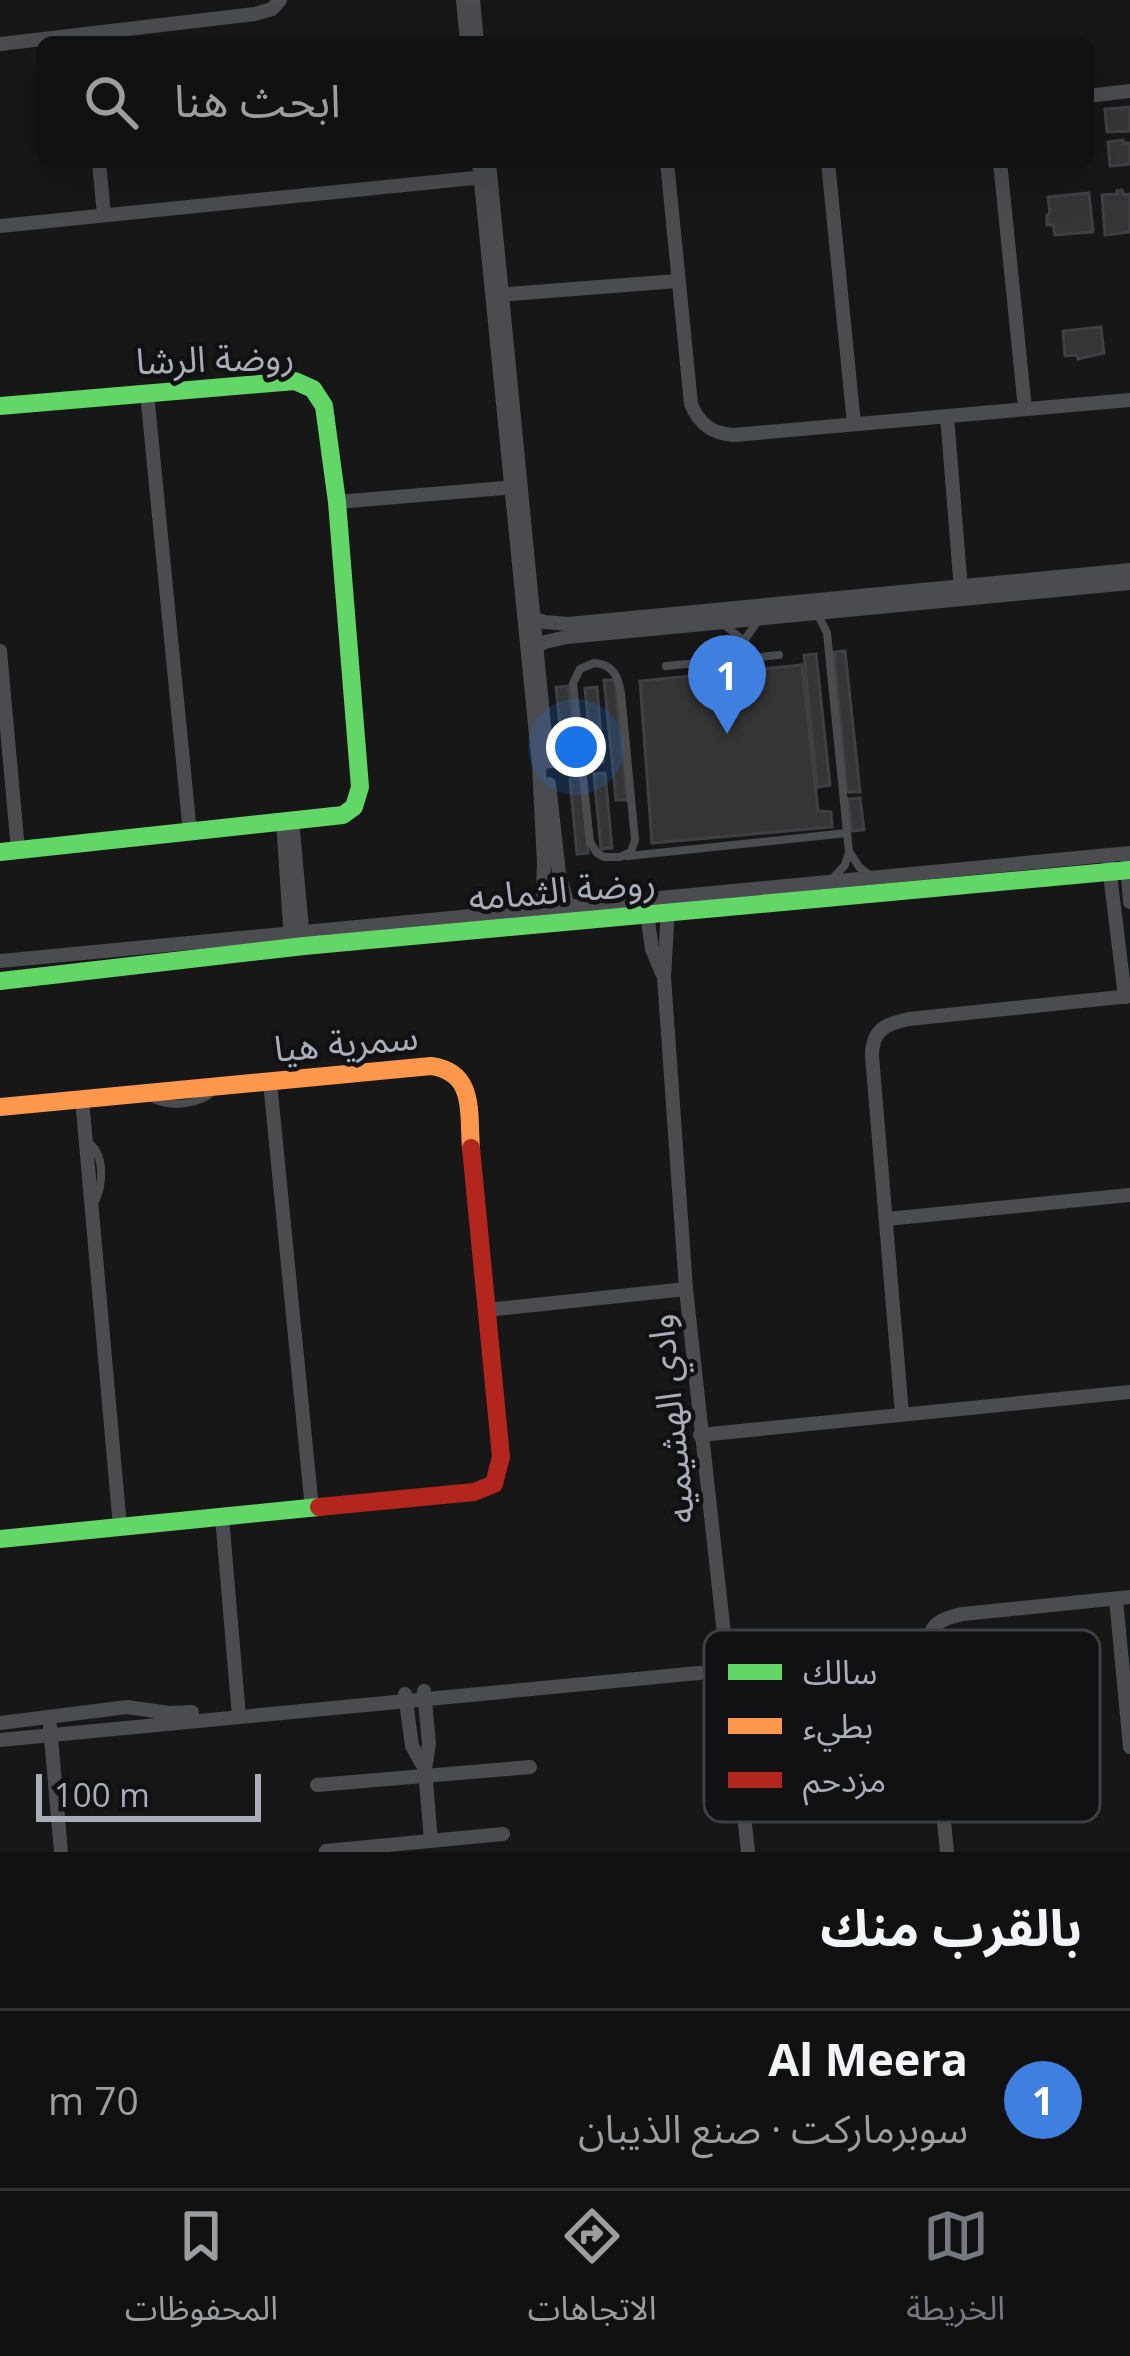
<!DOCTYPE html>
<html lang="ar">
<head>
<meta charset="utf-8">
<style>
  :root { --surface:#111; --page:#1e1f1f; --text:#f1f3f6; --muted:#9c9d9f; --line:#303131; --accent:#757880 }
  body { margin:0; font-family:"Open Sans","Noto Sans Arabic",sans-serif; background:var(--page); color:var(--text); direction:rtl }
  .scale { position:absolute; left:36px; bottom:30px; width:225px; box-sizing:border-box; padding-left:12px; border:6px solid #a8adb8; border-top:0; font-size:33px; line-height:42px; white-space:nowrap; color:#a8adb8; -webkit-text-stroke:9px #111113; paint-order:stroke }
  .you { position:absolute; left:576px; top:747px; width:42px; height:42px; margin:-30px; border:9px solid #fff; border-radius:50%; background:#1a73e8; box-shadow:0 0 0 18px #1a73e833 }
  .badge { display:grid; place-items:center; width:78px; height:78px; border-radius:50%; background:var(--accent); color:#fff; font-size:39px; font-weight:700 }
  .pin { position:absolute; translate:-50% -99px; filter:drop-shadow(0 3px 6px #0008) }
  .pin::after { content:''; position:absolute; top:63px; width:42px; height:36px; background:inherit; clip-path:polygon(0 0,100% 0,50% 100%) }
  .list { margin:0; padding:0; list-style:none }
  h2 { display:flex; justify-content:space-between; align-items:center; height:156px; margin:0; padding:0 48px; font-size:51px }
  h2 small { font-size:39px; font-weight:400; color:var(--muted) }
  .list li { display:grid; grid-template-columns:78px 1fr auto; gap:36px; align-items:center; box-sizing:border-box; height:180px; padding:0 48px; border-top:3px solid var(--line) }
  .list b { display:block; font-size:45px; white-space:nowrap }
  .list p { margin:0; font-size:39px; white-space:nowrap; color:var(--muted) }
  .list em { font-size:39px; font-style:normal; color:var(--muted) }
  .icon { flex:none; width:66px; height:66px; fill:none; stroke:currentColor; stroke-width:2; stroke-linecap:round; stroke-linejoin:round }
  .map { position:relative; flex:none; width:1130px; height:1852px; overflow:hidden; direction:ltr }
  .search { position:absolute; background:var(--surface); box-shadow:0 12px 48px #0002; left:36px; right:36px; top:36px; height:132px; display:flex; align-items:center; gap:30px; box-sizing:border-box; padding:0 42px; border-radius:18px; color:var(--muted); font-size:45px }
  .sheet { height:336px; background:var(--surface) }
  nav { display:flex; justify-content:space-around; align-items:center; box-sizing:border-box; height:168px; border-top:3px solid var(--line); background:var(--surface); font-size:33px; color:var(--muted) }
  nav a { display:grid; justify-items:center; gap:6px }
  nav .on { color:var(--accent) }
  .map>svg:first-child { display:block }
</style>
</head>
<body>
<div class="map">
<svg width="1130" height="1852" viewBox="0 0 1130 1852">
  <rect width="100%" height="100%" fill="#171717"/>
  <g fill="#353536" stroke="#3f4043" stroke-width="3">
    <polygon points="1130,107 1130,131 1107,132 1105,109"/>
    <polygon points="1123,140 1124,143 1130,143 1130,164 1110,166 1108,142"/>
    <polygon points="1122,190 1124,195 1130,194 1130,232 1105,235 1102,195 1118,194 1117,191"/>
    <polygon points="1089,193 1093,232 1055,235 1053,225 1047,225 1047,215 1050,213 1048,197"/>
    <polygon points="1101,327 1104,353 1078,359 1077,355 1065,356 1063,331"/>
    <polygon points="845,651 860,792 847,792 834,652"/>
    <polygon points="816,654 830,785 817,787 804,655"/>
    <polygon points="802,665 818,811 831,812 832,827 652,843 640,681"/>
    <polygon points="604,680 615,680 627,800 616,800"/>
    <polygon points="568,686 576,755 563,756 556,687"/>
    <polygon points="597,687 603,762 592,763 585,688"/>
    <polygon points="605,773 612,848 601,849 594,774"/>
    <polygon points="581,778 588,853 577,854 570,779"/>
    <polygon points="860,798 864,830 852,831 848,799"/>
  </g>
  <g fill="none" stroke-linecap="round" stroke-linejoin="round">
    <g stroke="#4b4c50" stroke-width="8">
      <polyline points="818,615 827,633 849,852 845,865 832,879"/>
      <polyline points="722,623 744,641"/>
      <polyline points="745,658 744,641 757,622"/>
      <path d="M594,663C613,664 618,676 621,693L635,840L631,852L620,857H604L597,853L590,842L573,683L580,669Z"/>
      <polyline points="666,666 779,655"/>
      <polyline points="540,765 580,762"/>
      <polyline points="850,853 860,868 871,876"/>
      <polyline points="628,856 847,833"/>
      <path d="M152,1098C170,1108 200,1105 215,1090"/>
      <path d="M86,1141C106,1153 104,1186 93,1205"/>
    </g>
    <g stroke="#4b4c50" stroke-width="14">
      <polyline points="463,0 467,42"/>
      <polyline points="473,0 477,42"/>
      <polyline points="0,44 255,14 272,9 280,0"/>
      <polyline points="1088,96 1130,91"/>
      <polyline points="99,162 104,215"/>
      <polyline points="479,162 539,765 544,864 542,916"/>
      <polyline points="489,162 547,756"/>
      <path d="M667,162L691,404C699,424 712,434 734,435L1130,400"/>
      <polyline points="828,162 854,424"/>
      <polyline points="1000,162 1025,409"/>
      <polyline points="0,226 484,177"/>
      <polyline points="497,295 677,281"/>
      <polyline points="147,393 190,833"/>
      <polyline points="947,416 961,590"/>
      <polyline points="337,502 517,487"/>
      <polyline points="527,617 545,622 568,624 1130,570"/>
      <polyline points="530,650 545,642 567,637 1130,583"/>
      <polyline points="0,651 18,850"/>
      <polyline points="549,784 559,873 569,910"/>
      <polyline points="292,820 303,940"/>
      <polyline points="283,821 291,941"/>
      <polyline points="1127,865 1130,902"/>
      <polyline points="1109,866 1125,997"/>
      <polyline points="646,907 652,949 662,973"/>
      <polyline points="668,908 664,977 686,1289 748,1852"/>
      <polyline points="0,961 1130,853"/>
      <polyline points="270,1082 312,1509"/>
      <polyline points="82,1099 120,1527"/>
      <polyline points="887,1219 1130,1195"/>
      <polyline points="486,1310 686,1289"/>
      <path d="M902,1414L872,1056C872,1030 885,1024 909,1019L1130,996"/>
      <polyline points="700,1435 1130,1392"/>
      <polyline points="222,1517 239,1717"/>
      <polyline points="1116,1599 1130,1747"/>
      <polyline points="424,1691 429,1744 425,1769 431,1841"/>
      <polyline points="405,1694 412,1746 425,1769"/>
      <polyline points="0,1723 127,1707 169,1713 192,1712"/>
      <polyline points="50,1726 61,1852"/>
      <polyline points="0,1740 730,1670"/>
      <polyline points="317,1785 530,1767"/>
      <polyline points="326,1851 503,1834"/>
      <path d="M947,1852L928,1661C927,1630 931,1620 963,1614L1130,1597"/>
    </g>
    <g stroke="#63d668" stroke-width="18">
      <polyline points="0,406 295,381 313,389 324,406 337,502 360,787 354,807 343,815 0,852"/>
      <polyline points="0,981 304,946 1130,870"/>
      <polyline points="0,1539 319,1507"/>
    </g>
    <path stroke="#ff974d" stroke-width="18" d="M0,1107L431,1066C476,1072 468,1113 471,1148"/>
    <polyline stroke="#b3261e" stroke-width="18" points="319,1507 474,1492 494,1484 501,1457 471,1148"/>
  </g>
  <g text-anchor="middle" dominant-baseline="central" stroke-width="9" stroke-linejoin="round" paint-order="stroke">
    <g font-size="36" fill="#a8adb8" stroke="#111113">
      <text transform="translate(215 358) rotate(-2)">روضة الرشا</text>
      <text transform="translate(562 889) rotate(-5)">روضة الثمامه</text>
      <text transform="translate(346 1042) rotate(-5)">سمرية هيا</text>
      <text transform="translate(670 1419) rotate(-96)">وادي الهشيميه</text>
    </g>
  </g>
  <rect x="704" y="1630" width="396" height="192" rx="18" fill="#111113" stroke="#3e4045" stroke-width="3"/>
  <rect x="728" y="1664" width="54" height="16" fill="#63d668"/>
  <rect x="728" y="1718" width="54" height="16" fill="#ff974d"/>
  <rect x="728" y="1772" width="54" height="16" fill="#b3261e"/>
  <g font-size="33" fill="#a8adb8">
    <text x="803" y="1684">سالك</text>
    <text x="803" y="1738">بطيء</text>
    <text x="803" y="1792">مزدحم</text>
  </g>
</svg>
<div class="scale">100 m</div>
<div class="you"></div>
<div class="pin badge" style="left:727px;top:734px;background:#3f7fe0">1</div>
<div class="search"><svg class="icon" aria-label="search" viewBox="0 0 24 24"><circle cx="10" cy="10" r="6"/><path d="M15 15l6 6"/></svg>ابحث هنا</div>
</div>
<section class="sheet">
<h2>بالقرب منك<small></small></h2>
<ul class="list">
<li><span class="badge" style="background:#3f7fe0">1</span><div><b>Al Meera</b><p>سوبرماركت · صنع الذيبان</p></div><em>70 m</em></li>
</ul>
</section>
<nav>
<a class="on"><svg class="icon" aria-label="map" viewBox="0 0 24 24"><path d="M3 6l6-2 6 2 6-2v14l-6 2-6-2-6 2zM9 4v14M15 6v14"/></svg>الخريطة</a>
<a><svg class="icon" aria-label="directions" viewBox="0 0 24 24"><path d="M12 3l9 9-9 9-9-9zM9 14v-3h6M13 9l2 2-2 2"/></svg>الاتجاهات</a>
<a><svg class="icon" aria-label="saved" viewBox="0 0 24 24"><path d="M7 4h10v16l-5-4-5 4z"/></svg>المحفوظات</a>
</nav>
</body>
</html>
